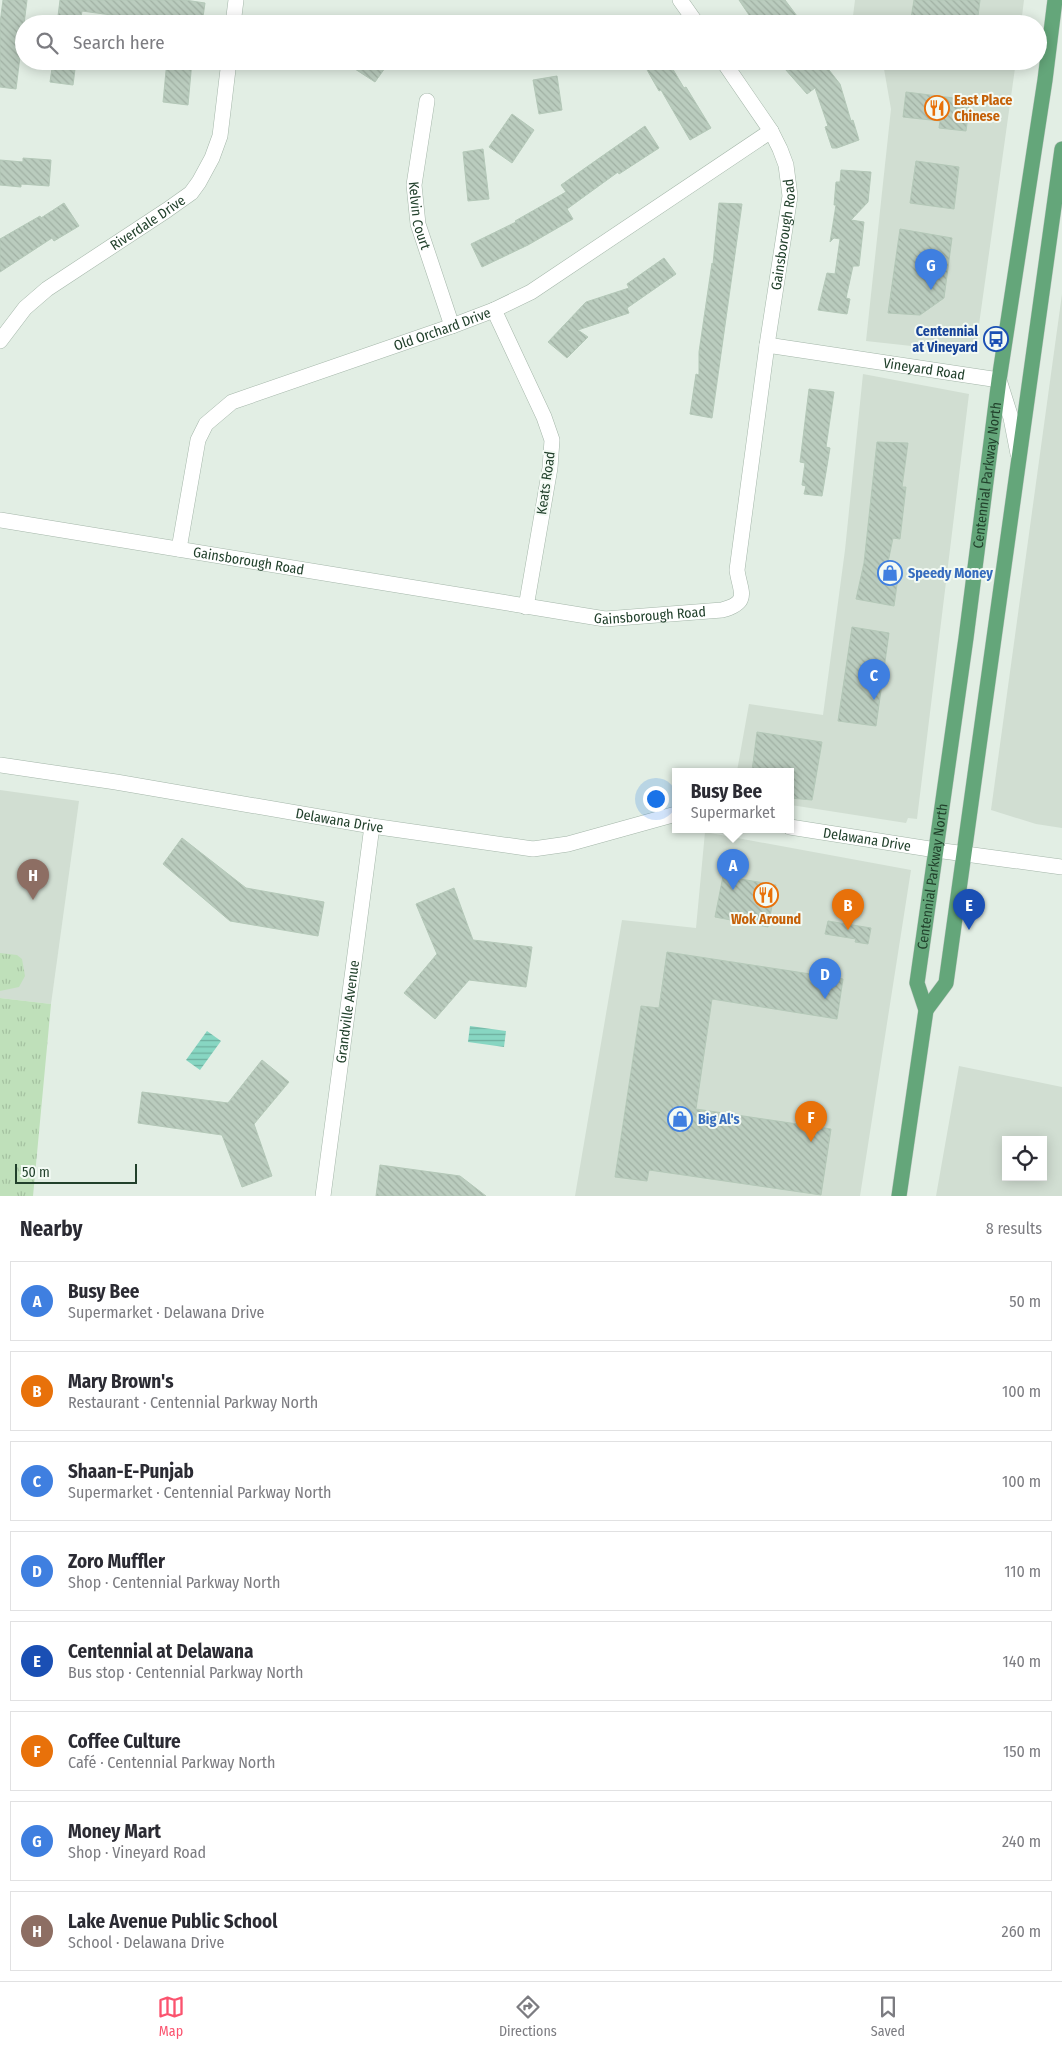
<!DOCTYPE html>
<html lang="en">
<head>
<meta charset="utf-8">
<style>
  :root { --surface:#fff; --page:#f7f7f7; --text:#2b2b33; --muted:#7c7c81; --line:#e1e1e2; --accent:#fb536e }
  body { margin:0; font-family:"Fira Sans Condensed",sans-serif; background:var(--page); color:var(--text) }
  .controls { position:absolute; right:15px; bottom:15px; display:grid; overflow:hidden; border-radius:0px; box-shadow:0 2px 12px #0003 }
  .controls button { width:45px; height:45px; display:grid; place-items:center; padding:0; border:0; border-bottom:1px solid var(--line); background:var(--surface); color:var(--text); font:25px sans-serif }
  .scale { position:absolute; left:15px; bottom:12px; width:122px; box-sizing:border-box; padding-left:5px; border:2px solid #21402b; border-top:0; font-size:14px; line-height:18px; white-space:nowrap; color:#21402b; -webkit-text-stroke:4px #f3faf4; paint-order:stroke }
  .you { position:absolute; left:655px; top:798px; width:18px; height:18px; margin:-12px; border:4px solid #fff; border-radius:50%; background:#1a73e8; box-shadow:0 0 0 8px #1a73e833 }
  .badge { display:grid; place-items:center; width:32px; height:32px; border-radius:50%; background:var(--accent); color:#fff; font-size:16px; font-weight:700 }
  .pin { position:absolute; translate:-50% -41px; filter:drop-shadow(0 1px 2px #0008) }
  .pin::after { content:''; position:absolute; top:26px; width:18px; height:15px; background:inherit; clip-path:polygon(0 0,100% 0,50% 100%) }
  .popup { position:absolute; left:672px; top:768px; width:122px; height:65px; box-sizing:border-box; display:grid; place-content:center; border-radius:0px; background:var(--surface); filter:drop-shadow(0 1px 4px #0005); font-size:16px; white-space:nowrap; color:var(--muted) }
  .popup b { font-size:19px; color:var(--text) }
  .popup::after { content:''; position:absolute; left:50%; top:100%; margin-left:-10px; border:10px solid transparent; border-top-color:var(--surface) }
  .list { margin:0; padding:0; list-style:none }
  h2 { display:flex; justify-content:space-between; align-items:center; height:65px; margin:0; padding:0 20px; font-size:21px }
  h2 small { font-size:16px; font-weight:400; color:var(--muted) }
  .list li { display:grid; grid-template-columns:32px 1fr auto; gap:15px; align-items:center; box-sizing:border-box; height:80px; margin:0 10px 10px; padding:0 10px; border:1px solid var(--line); border-radius:0px }
  .list b { display:block; font-size:19px; white-space:nowrap }
  .list p { margin:0; font-size:16px; white-space:nowrap; color:var(--muted) }
  .list em { font-size:16px; font-style:normal; color:var(--muted) }
  .icon { flex:none; width:28px; height:28px; fill:none; stroke:currentColor; stroke-width:2; stroke-linecap:round; stroke-linejoin:round }
  .map { position:relative; flex:none; width:1062px; height:1196px; overflow:hidden }
  .search { position:absolute; background:var(--surface); box-shadow:0 2px 12px #0003; left:15px; right:15px; top:15px; height:55px; display:flex; align-items:center; gap:12px; box-sizing:border-box; padding:0 18px; border-radius:28px; color:var(--muted); font-size:19px }
  .sheet { height:785px; background:var(--surface) }
  nav { display:flex; justify-content:space-around; align-items:center; box-sizing:border-box; height:70px; border-top:1px solid var(--line); background:var(--surface); font-size:14px; color:var(--muted) }
  nav a { display:grid; justify-items:center; gap:2px }
  nav .on { color:var(--accent) }
  .map>svg:first-child { display:block }
</style>
</head>
<body>
<div class="map">
<svg width="1062" height="1196" viewBox="0 0 1062 1196">
  <defs>
    <pattern id="grass-tufts" width="24" height="20" patternUnits="userSpaceOnUse" patternTransform="scale(1.25)"><rect width="24" height="20" fill="#bfe0ba"/><path d="M3 7l-1-3M5 7V3M7 7l1-3M15 17l-1-3M17 17v-4M19 17l1-3" fill="none" stroke="#a4c1a0"/></pattern>
    <pattern id="water-rules" width="6" height="5" patternUnits="userSpaceOnUse" patternTransform="scale(1.25)"><rect width="6" height="5" fill="#87d6c2"/><path d="M0 2.5h6" fill="none" stroke="#6eaf9e"/></pattern>
    <pattern id="building-back-hatch" width="6" height="6" patternUnits="userSpaceOnUse" patternTransform="scale(1.25)"><rect width="6" height="6" fill="#baccbe"/><path d="M-1 5l2 2M0 0l6 6M5-1l2 2" fill="none" stroke="#a0b0a3"/></pattern>
  </defs>
  <rect width="100%" height="100%" fill="#e2eee4"/>
  <g fill="#d1ded2" fill-rule="evenodd">
    <polygon points="855,0 1024,0 1021,24 852,24"/>
    <polygon points="847,61 1016,61 975,353 866,341 891,109 884,69"/>
    <polygon points="1062,294 1062,828 1036,824 991,810"/>
    <polygon points="863,374 969,394 917,819 908,818 906,823 791,805 790,771 737,771 749,704 823,715 845,550"/>
    <polygon points="0,790 79,801 51,1004 0,998"/>
    <polygon points="705,832 911,870 860,1196 575,1196 622,920 696,928"/>
    <path d="M959,1066L1062,1087V1196H936ZM1006,1140H1043V1177H1006Z"/>
  </g>
  <g fill="url(#grass-tufts)">
    <polygon points="0,953 17,955 22,959 25,976 19,987 0,991"/>
    <polygon points="0,998 51,1004 33,1196 0,1196"/>
  </g>
  <g fill="url(#water-rules)">
    <polygon points="470,1026 506,1031 504,1047 468,1042"/>
    <polygon points="207,1031 221,1041 200,1070 186,1060"/>
  </g>
  <g fill="url(#building-back-hatch)" stroke="#b4c8b8">
    <polygon points="3,0 27,0 16,89 0,87 0,23"/>
    <polygon points="60,0 185,0 205,3 202,24 177,24 82,11 80,24 57,24"/>
    <polygon points="739,0 785,0 803,24 755,24"/>
    <polygon points="914,0 980,0 977,24 910,24"/>
    <polygon points="53,61 76,61 73,85 50,82"/>
    <polygon points="167,61 192,61 188,105 163,102"/>
    <polygon points="361,61 390,61 375,82 355,69"/>
    <polygon points="642,61 668,61 684,88 686,87 711,128 690,140 661,90 659,91"/>
    <polygon points="778,61 822,61 840,84 851,121 853,120 859,140 837,148 832,148 825,127 828,126 815,88 807,94"/>
    <polygon points="557,76 562,110 539,114 533,80"/>
    <polygon points="906,92 970,100 966,131 939,128 940,121 903,117"/>
    <polygon points="512,114 534,130 512,163 489,147"/>
    <polygon points="645,126 659,148 619,174 618,172 567,209 573,219 528,245 482,267 471,244 516,222 515,221 566,192 561,185"/>
    <polygon points="483,149 489,199 468,201 463,152"/>
    <polygon points="23,158 51,160 49,186 21,184 21,187 0,185 0,160 23,162"/>
    <polygon points="916,161 959,167 954,209 910,203"/>
    <polygon points="841,170 871,172 868,202 851,220 864,222 859,266 853,266 846,298 850,299 847,314 818,310 827,273 835,274 840,239 834,238 830,242 836,205 834,205 836,182 840,182"/>
    <polygon points="64,203 79,226 54,241 52,238 0,272 0,239 40,216 41,218"/>
    <polygon points="719,203 742,204 712,418 690,414 696,374 699,375 699,352 712,263 713,264"/>
    <polygon points="900,229 952,238 944,298 920,315 888,313"/>
    <polygon points="664,258 676,274 627,308 629,313 578,330 588,337 567,358 548,342 586,302 629,288 627,284"/>
    <polygon points="809,389 834,392 826,447 830,448 822,496 804,494 806,486 802,485 805,463 800,462"/>
    <polygon points="877,442 908,443 902,487 906,487 900,539 893,538 887,567 899,570 894,606 856,599 864,563"/>
    <polygon points="852,627 889,633 876,726 838,721"/>
    <polygon points="757,732 822,742 812,800 790,798 790,771 752,771"/>
    <polygon points="182,838 246,888 324,902 318,936 230,921 163,864"/>
    <polygon points="723,876 776,885 768,927 715,917"/>
    <polygon points="454,888 473,940 532,947 526,987 469,980 435,1019 404,993 437,954 416,904"/>
    <polygon points="828,921 871,928 868,944 855,942 856,939 825,934"/>
    <polygon points="667,952 843,979 837,1019 712,999 696,1109 831,1129 821,1195 649,1170 647,1181 615,1177 641,1006 659,1008"/>
    <polygon points="262,1060 289,1082 254,1124 272,1176 242,1187 222,1135 138,1123 142,1092 228,1103"/>
    <polygon points="380,1165 460,1176 486,1196 376,1196"/>
  </g>
  <g fill="none" stroke-linecap="round" stroke-linejoin="round">
    <defs>
      <g id="minor">
        <polyline points="680,0 697,24"/>
        <polyline points="233,24 236,0"/>
        <path id="s1" d="M427,101L414,185L418,224L452,326"/>
        <polyline points="494,310 544,417 552,440 550,468 526,607"/>
        <path id="s2" d="M0,341L25,308L47,289L167,210L191,193L199,182L212,158L220,136L229,61"/>
        <path id="s3" d="M767,345L999,380L1011,418L1018,454"/>
        <path id="s4" d="M0,520L605,619L722,610C751,602 740,592 737,570L767,345L790,196L786,165L780,149L771,131L723,61"/>
        <path id="s5" d="M179,549L198,440L206,424L232,402L452,326L494,310L531,292L771,131"/>
        <path id="s6" d="M0,765L116,782L372,826L533,849L568,844L676,814"/>
        <path id="s7" d="M790,827L936,850"/>
        <path id="s8" d="M323,1196L372,826"/>
      </g>
      <polyline id="tertiary" points="936,850 1062,867"/>
      <g id="primary">
        <polyline points="926,1010 946,983 1062,149"/>
        <path id="s9" d="M899,1196L926,1010L917,983L966,638L999,380L1045,80L1055,0"/>
      </g>
    </defs>
    <use href="#minor" stroke="#a4b6a9" stroke-width="16"/>
    <use href="#tertiary" stroke="#a4b6a9" stroke-width="16"/>
    <use href="#primary" stroke="#c1cac4" stroke-width="16"/>
    <use href="#minor" stroke="#fff" stroke-width="15"/>
    <use href="#tertiary" stroke="#fff" stroke-width="15"/>
    <use href="#primary" stroke="#64a67a" stroke-width="15"/>
  </g>
  <defs>
    <symbol id="restaurant-ring" viewBox="-11 -11 22 22"><circle r="9.5" fill="#f3faf4" stroke="#e8710a" stroke-width="1.5"/><path d="M-5-6h1v4h1v-4h1v4h1v-4h1v5L-1.5 .5V6h-2V.5L-5-1ZM5-6V6H3V1.5H1.5Q1.5-4 5-6Z" fill="#e8710a"/></symbol>
    <symbol id="bus-ring" viewBox="-11 -11 22 22"><circle r="9.5" fill="#f3faf4" stroke="#1a4fb4" stroke-width="1.5"/><path d="M-5-6H5V4H4V6H2V4H-2V6H-4V4H-5ZM-3.5-4V0h7V-4ZM-3.5 1.2v1.5H-2V1.2ZM2 1.2v1.5H3.5V1.2Z" fill="#1a4fb4"/></symbol>
    <symbol id="shop-ring" viewBox="-11 -11 22 22"><circle r="9.5" fill="#f3faf4" stroke="#3f7fe0" stroke-width="1.5"/><path d="M-5-2.5h2.3a2.7 3.5 0 0 1 5.4 0H5L5.5 6h-11ZM-1.5-2.5h3a1.5 2.3 0 0 0-3 0Z" fill="#3f7fe0"/></symbol>
  </defs>
  <g fill-rule="evenodd">
    <use href="#restaurant-ring" x="923" y="94" width="28" height="28"/>
    <use href="#bus-ring" x="982" y="325" width="28" height="28"/>
    <use href="#shop-ring" x="876" y="559" width="28" height="28"/>
    <use href="#restaurant-ring" x="752" y="881" width="28" height="28"/>
    <use href="#shop-ring" x="666" y="1105" width="28" height="28"/>
  </g>
  <g text-anchor="middle" dominant-baseline="central" stroke-width="4" stroke-linejoin="round" paint-order="stroke">
    <g font-size="14" font-weight="bold" fill="#c56008" stroke="#f3faf4" text-anchor="start">
      <text x="954" y="100">East Place<tspan x="954" dy="16">Chinese</tspan></text>
      <text x="766" y="919" text-anchor="middle">Wok Around</text>
    </g>
    <g font-size="14" fill="#21402b" stroke="#f3faf4">
      <text stroke="none"><textPath href="#s1" startOffset="116">Kelvin Court</textPath></text>
      <text stroke="none"><textPath href="#s2" startOffset="191">Riverdale Drive</textPath></text>
      <text stroke="none"><textPath href="#s4" startOffset="1121">Gainsborough Road</textPath></text>
      <text stroke="none"><textPath href="#s5" startOffset="385">Old Orchard Drive</textPath></text>
      <text stroke="none"><textPath href="#s3" startOffset="159">Vineyard Road</textPath></text>
      <text stroke="none"><textPath href="#s9" startOffset="729">Centennial Parkway North</textPath></text>
      <text transform="translate(546 483) rotate(-82)">Keats Road</text>
      <text stroke="none"><textPath href="#s4" startOffset="252">Gainsborough Road</textPath></text>
      <text stroke="none"><textPath href="#s4" startOffset="658">Gainsborough Road</textPath></text>
      <text stroke="none"><textPath href="#s6" startOffset="344">Delawana Drive</textPath></text>
      <text stroke="none"><textPath href="#s7" startOffset="78">Delawana Drive</textPath></text>
      <text stroke="none"><textPath href="#s9" startOffset="324">Centennial Parkway North</textPath></text>
      <text stroke="none"><textPath href="#s8" startOffset="186">Grandville Avenue</textPath></text>
    </g>
    <g font-size="14" font-weight="bold" fill="#164399" stroke="#f3faf4" text-anchor="end">
      <text x="978" y="331">Centennial<tspan x="978" dy="16">at Vineyard</tspan></text>
    </g>
    <g font-size="14" font-weight="bold" fill="#366cbe" stroke="#f3faf4" text-anchor="start">
      <text x="908" y="573">Speedy Money</text>
      <text x="698" y="1119">Big Al's</text>
    </g>
  </g>
</svg>
<div class="controls">
<button><svg class="icon" aria-label="locate" viewBox="0 0 24 24"><circle cx="12" cy="12" r="6"/><path d="M12 2v4M12 18v4M2 12h4M18 12h4"/></svg></button>
</div>
<div class="scale">50 m</div>
<div class="you"></div>
<div class="pin badge" style="left:733px;top:890px;background:#3f7fe0">A</div>
<div class="popup"><b>Busy Bee</b>Supermarket</div>
<div class="pin badge" style="left:848px;top:930px;background:#e8710a">B</div>
<div class="pin badge" style="left:874px;top:700px;background:#3f7fe0">C</div>
<div class="pin badge" style="left:825px;top:999px;background:#3f7fe0">D</div>
<div class="pin badge" style="left:969px;top:930px;background:#1a4fb4">E</div>
<div class="pin badge" style="left:811px;top:1142px;background:#e8710a">F</div>
<div class="pin badge" style="left:931px;top:290px;background:#3f7fe0">G</div>
<div class="pin badge" style="left:33px;top:900px;background:#8d6e63">H</div>
<div class="search"><svg class="icon" aria-label="search" viewBox="0 0 24 24"><circle cx="10" cy="10" r="6"/><path d="M15 15l6 6"/></svg>Search here</div>
</div>
<section class="sheet">
<h2>Nearby<small>8 results</small></h2>
<ul class="list">
<li><span class="badge" style="background:#3f7fe0">A</span><div><b>Busy Bee</b><p>Supermarket · Delawana Drive</p></div><em>50 m</em></li>
<li><span class="badge" style="background:#e8710a">B</span><div><b>Mary Brown's</b><p>Restaurant · Centennial Parkway North</p></div><em>100 m</em></li>
<li><span class="badge" style="background:#3f7fe0">C</span><div><b>Shaan-E-Punjab</b><p>Supermarket · Centennial Parkway North</p></div><em>100 m</em></li>
<li><span class="badge" style="background:#3f7fe0">D</span><div><b>Zoro Muffler</b><p>Shop · Centennial Parkway North</p></div><em>110 m</em></li>
<li><span class="badge" style="background:#1a4fb4">E</span><div><b>Centennial at Delawana</b><p>Bus stop · Centennial Parkway North</p></div><em>140 m</em></li>
<li><span class="badge" style="background:#e8710a">F</span><div><b>Coffee Culture</b><p>Café · Centennial Parkway North</p></div><em>150 m</em></li>
<li><span class="badge" style="background:#3f7fe0">G</span><div><b>Money Mart</b><p>Shop · Vineyard Road</p></div><em>240 m</em></li>
<li><span class="badge" style="background:#8d6e63">H</span><div><b>Lake Avenue Public School</b><p>School · Delawana Drive</p></div><em>260 m</em></li>
</ul>
</section>
<nav>
<a class="on"><svg class="icon" aria-label="map" viewBox="0 0 24 24"><path d="M3 6l6-2 6 2 6-2v14l-6 2-6-2-6 2zM9 4v14M15 6v14"/></svg>Map</a>
<a><svg class="icon" aria-label="directions" viewBox="0 0 24 24"><path d="M12 3l9 9-9 9-9-9zM9 14v-3h6M13 9l2 2-2 2"/></svg>Directions</a>
<a><svg class="icon" aria-label="saved" viewBox="0 0 24 24"><path d="M7 4h10v16l-5-4-5 4z"/></svg>Saved</a>
</nav>
</body>
</html>
